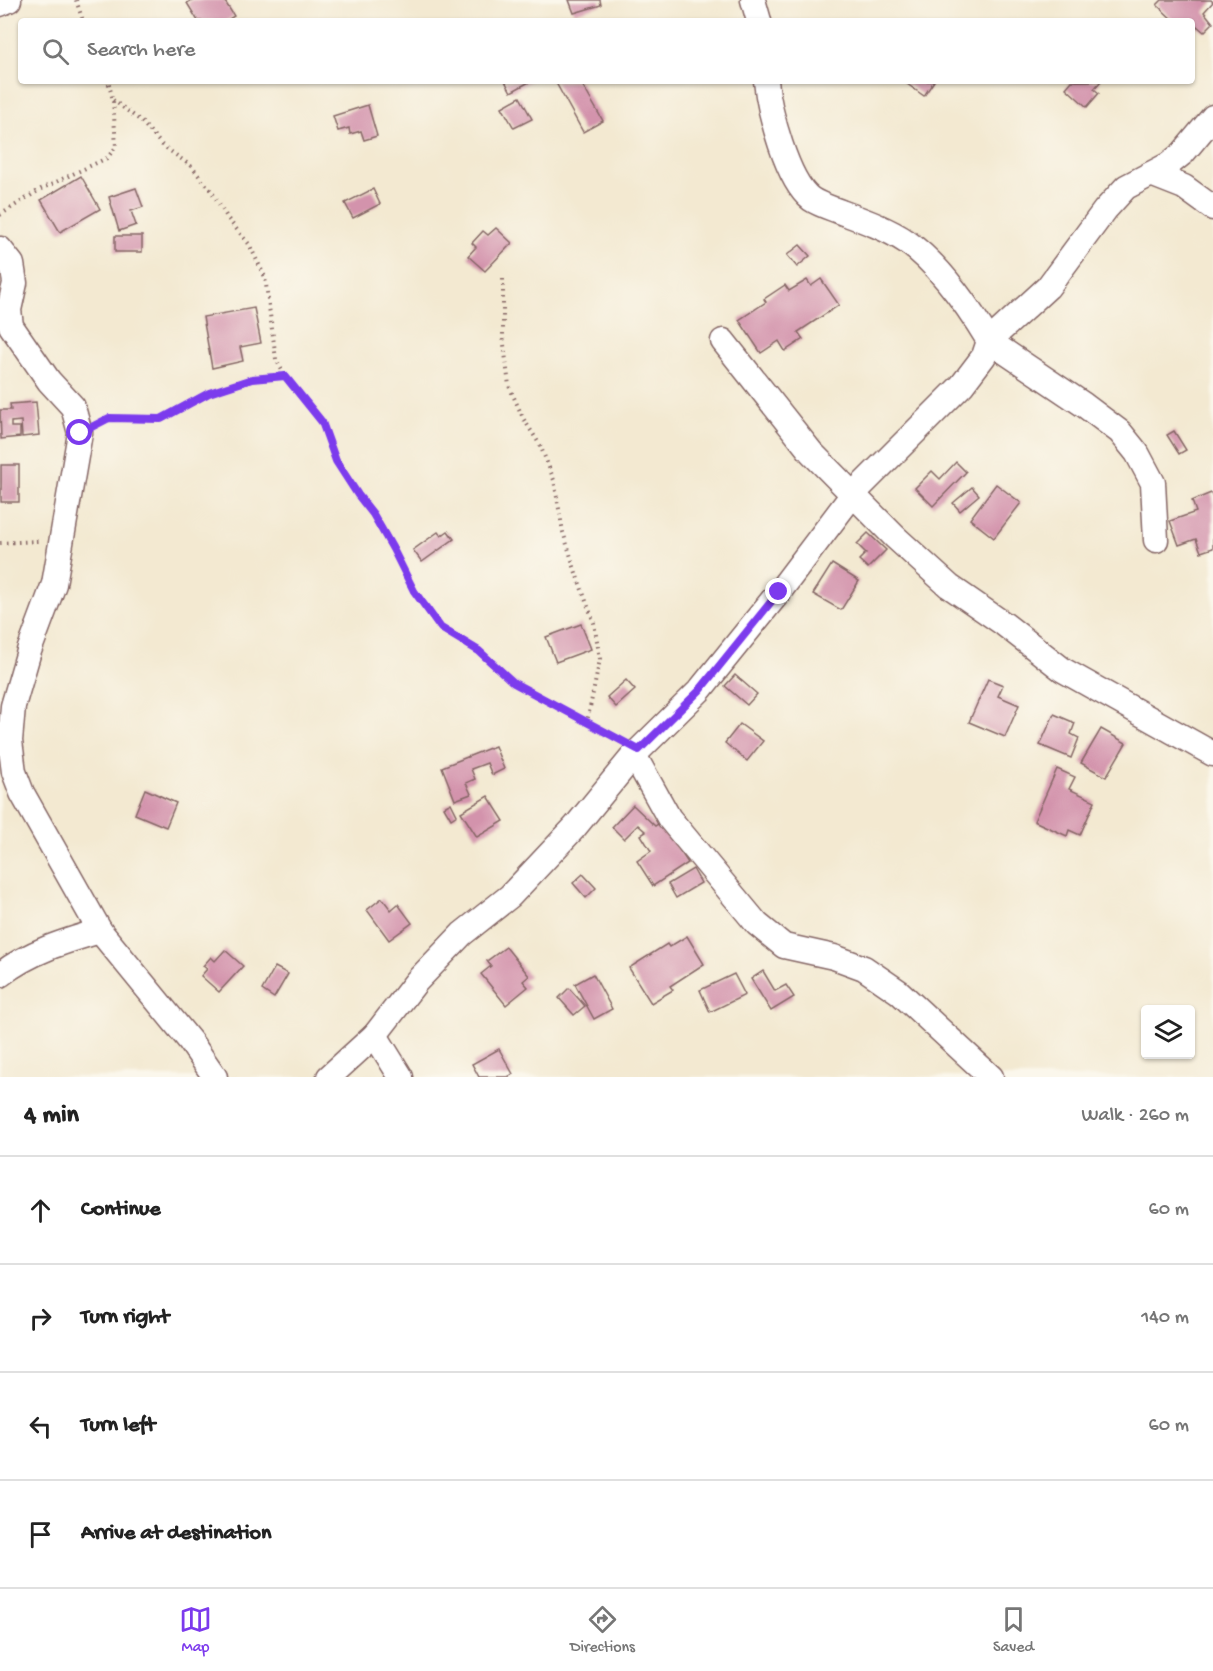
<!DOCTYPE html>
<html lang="en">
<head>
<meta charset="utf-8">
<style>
  :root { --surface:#fff; --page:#f6f6f6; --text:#222; --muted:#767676; --line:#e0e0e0; --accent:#7c3aed }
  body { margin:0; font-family:"Gochi Hand",sans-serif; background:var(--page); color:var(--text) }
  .controls { position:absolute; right:18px; bottom:18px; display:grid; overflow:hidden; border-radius:6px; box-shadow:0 2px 4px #0004 }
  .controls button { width:54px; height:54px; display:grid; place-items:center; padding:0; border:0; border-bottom:2px solid var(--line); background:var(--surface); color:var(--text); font:30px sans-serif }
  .stop { position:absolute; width:18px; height:18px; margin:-14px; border:4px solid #7c3aed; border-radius:50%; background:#fff }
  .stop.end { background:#7c3aed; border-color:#fff; box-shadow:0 2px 6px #0008 }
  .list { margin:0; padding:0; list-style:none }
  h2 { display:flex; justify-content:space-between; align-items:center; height:78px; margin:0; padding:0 24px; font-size:26px }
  h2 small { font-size:20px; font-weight:400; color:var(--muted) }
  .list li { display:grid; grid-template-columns:39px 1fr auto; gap:18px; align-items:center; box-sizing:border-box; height:108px; padding:0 24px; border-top:2px solid var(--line) }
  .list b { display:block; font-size:22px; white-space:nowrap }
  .list em { font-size:20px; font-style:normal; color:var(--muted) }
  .icon { flex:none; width:33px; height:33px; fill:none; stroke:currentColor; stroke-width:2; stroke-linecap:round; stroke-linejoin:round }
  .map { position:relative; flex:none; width:1213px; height:1077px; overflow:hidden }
  .search { position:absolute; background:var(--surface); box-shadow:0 2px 4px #0004; left:18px; right:18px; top:18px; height:66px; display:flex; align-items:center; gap:15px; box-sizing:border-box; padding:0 21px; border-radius:6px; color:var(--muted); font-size:22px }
  .sheet { height:510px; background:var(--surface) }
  nav { display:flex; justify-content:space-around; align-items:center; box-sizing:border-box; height:84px; border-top:2px solid var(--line); background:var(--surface); font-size:16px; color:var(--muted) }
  nav a { display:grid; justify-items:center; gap:3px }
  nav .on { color:var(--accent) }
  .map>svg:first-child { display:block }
</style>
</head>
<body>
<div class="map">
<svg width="1213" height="1077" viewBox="0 0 1213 1077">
  <rect width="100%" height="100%" fill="#fbf7ec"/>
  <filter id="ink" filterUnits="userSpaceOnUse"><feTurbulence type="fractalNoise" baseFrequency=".0167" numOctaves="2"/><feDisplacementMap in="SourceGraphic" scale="12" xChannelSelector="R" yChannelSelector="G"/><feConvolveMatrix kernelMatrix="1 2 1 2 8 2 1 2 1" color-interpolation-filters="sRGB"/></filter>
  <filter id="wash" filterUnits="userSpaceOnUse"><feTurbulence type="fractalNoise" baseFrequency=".008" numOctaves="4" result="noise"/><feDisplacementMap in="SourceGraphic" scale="24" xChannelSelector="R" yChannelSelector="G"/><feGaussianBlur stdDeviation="1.35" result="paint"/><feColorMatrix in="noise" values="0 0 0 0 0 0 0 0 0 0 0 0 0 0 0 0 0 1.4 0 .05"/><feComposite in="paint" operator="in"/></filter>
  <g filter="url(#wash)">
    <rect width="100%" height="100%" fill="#f3e9d1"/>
    <g id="blocks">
      <g fill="#d393ac">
        <polygon points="192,0 224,0 234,16 226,21 198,21 187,3"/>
        <polygon points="569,0 600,0 601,5 574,13"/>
        <polygon points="1162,0 1211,0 1213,2 1204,12 1213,23 1204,32 1197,26 1192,32 1192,21 1174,21 1157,5"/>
        <polygon points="505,81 531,81 511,92"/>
        <polygon points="555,81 580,81 603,121 583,132"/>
        <polygon points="903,81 934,81 924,96"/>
        <polygon points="1072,81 1101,81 1094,89 1099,93 1087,107 1066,88"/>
        <polygon points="520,97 532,119 514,128 502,107"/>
        <polygon points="368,105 377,136 364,140 361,131 350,134 349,128 338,131 333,116"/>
        <polygon points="81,176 100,209 60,232 41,200"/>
        <polygon points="136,188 143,207 131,211 136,225 119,231 109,197"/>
        <polygon points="373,189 380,204 353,218 345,203"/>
        <polygon points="496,228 512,243 485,271 468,256 476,247 472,243 483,231 488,235"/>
        <rect x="115" y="236" width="27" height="16"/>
        <polygon points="800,245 810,256 797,267 787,255"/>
        <polygon points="821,279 839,305 798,332 803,339 785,351 779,341 761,353 739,320 766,302 764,299 785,285 789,291 807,280 811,286"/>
        <polygon points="254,308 261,343 240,347 243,361 212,368 203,317"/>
        <polygon points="36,402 39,435 22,437 21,421 11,422 11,427 20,427 20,437 1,439 0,410 11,410 10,404"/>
        <polygon points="1174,431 1186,450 1179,454 1167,435"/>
        <polygon points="956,462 966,472 933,506 915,488 932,471 940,479"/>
        <rect x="1" y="465" width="18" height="37"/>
        <polygon points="996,484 1021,503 994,538 970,519"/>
        <polygon points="972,487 979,495 960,511 953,503"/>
        <polygon points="1211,493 1213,498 1213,548 1201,552 1196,539 1179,545 1170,521 1196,512 1192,501"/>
        <polygon points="448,531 454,539 422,562 413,550 438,532 441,536"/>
        <polygon points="868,533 886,550 868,568 859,560 866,553 857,544"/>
        <polygon points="832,564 859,581 841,610 813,594"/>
        <polygon points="581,624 591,649 556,662 546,637"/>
        <polygon points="735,675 757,694 747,705 725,686"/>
        <polygon points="988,679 1003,685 998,696 1019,705 1005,737 969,722"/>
        <polygon points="626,680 635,690 616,707 607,697"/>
        <polygon points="1054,714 1075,723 1071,734 1079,738 1071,758 1040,745"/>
        <polygon points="740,724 763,741 747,761 725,743"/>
        <polygon points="1101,729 1126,743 1106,777 1081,763"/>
        <polygon points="495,746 504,769 492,775 487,763 471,769 475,779 466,783 471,794 455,800 442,767"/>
        <polygon points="1057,769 1075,777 1069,789 1095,801 1080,835 1069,830 1067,836 1034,821"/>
        <polygon points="145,789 176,803 166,827 135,814"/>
        <polygon points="488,796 504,821 477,837 461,812"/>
        <polygon points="451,803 457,815 451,819 444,807"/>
        <polygon points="633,805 655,826 661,822 688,863 653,886 637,861 651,851 641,835 646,832 638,825 624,839 612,827"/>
        <polygon points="693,869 701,883 676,898 668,884"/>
        <polygon points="583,874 596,888 586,898 573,883"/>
        <polygon points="382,898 391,910 398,904 412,923 389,940 367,910"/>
        <polygon points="687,936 704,964 670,986 673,990 651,1003 629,968 667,944 669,947"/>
        <polygon points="506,947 529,976 523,981 528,987 506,1005 481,974 491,966 487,961"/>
        <polygon points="225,950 243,966 219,992 201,976 207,969 203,966 211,957 215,961"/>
        <polygon points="275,967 288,974 274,998 262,990"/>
        <polygon points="763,971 775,991 786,985 794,997 771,1011 751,979"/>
        <polygon points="593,974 612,1009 594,1019 575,984"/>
        <polygon points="734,974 745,995 710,1012 700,990"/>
        <polygon points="569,988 585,1006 574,1015 559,998"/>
        <polygon points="499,1049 513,1074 508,1077 479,1077 472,1064"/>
      </g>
    </g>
  </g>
  <g filter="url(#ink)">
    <use href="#blocks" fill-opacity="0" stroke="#856665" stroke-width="1.5"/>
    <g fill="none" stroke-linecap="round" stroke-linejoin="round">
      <defs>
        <g id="minor">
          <polyline points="753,0 759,21"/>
          <polyline points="0,4 9,0"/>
          <polyline points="1151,174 1184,187 1213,208"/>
          <polyline points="0,249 12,264 15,283 9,310 11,326 49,381 73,407 80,433 54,584 29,651 13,706 10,741 14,772 22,793 100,931 190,1041 215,1077"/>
          <polyline points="723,341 811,452 895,537 949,586 1004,624 1063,670 1213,754"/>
          <polyline points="1156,540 1153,483 1137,453 1120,432 1084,405 989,341 1048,287 1105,210 1126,187 1168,165 1183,153 1213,117"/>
          <polyline points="634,755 669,818 757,924 784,946 834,957 864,968 899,992 991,1077"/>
          <path d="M0,975C29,952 65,941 100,931"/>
          <polyline points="375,1035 401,1077"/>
          <path d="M329,1077L375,1035L416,982L462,934L510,896L575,827L634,755L699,691L779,592L853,494L962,385L984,356L989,341C969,308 940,265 907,242C888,229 863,220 841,212C831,208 820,205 811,199C787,181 769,111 766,81"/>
        </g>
      </defs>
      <use href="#minor" stroke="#856665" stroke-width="27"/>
      <g stroke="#856665" stroke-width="4" stroke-dasharray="1.5 4.5" stroke-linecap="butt">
        <polyline points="76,0 83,21"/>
        <polyline points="113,100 141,121 162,145 191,166 212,192 228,219 249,244 265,277 276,359 285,376"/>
        <polyline points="0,215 41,189 107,158 116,147 113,100 108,81"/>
        <polyline points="503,279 503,336 509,386 523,418 540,445 554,480 563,532 577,576 594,623 600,659 587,722"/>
        <polyline points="102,422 109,419 161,419 209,393 252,379 285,376 322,422 336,461 358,495 373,514 393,549 414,591 441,628 479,651 514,683 617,739"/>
        <polyline points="0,543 38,541"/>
      </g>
      <use href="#minor" stroke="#fff" stroke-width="24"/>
    </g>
  </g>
  <g fill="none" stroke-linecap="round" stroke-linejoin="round" filter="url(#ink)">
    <polyline stroke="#7c3aed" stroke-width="8" points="80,433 109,418 161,419 209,393 252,379 285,376 322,422 336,461 358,495 373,514 393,549 414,591 441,628 479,651 514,683 639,750 699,691 779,592"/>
  </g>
</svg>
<div class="controls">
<button><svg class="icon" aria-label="layers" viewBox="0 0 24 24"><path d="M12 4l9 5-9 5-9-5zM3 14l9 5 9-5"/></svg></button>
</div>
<div class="stop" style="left:80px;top:433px"></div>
<div class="stop end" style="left:779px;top:592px"></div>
<div class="search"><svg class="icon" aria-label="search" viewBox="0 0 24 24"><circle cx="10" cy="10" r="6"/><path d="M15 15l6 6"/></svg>Search here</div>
</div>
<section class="sheet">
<h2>4 min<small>Walk · 260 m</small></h2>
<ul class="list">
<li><svg class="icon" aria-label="ahead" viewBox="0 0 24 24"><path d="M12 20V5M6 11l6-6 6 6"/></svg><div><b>Continue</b></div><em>60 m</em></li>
<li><svg class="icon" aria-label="right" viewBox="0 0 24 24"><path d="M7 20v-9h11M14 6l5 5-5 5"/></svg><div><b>Turn right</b></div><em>140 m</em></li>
<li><svg class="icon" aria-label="left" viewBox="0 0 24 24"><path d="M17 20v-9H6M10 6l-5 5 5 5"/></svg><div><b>Turn left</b></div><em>60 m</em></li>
<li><svg class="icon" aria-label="arrive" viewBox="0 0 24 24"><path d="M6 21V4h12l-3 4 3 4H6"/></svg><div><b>Arrive at destination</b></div></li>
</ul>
</section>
<nav>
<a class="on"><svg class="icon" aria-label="map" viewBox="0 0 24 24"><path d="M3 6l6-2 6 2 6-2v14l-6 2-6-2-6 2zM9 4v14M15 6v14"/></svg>Map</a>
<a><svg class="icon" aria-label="directions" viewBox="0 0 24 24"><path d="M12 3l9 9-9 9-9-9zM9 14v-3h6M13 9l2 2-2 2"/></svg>Directions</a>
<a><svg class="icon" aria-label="saved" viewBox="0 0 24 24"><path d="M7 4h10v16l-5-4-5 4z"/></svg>Saved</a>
</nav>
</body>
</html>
